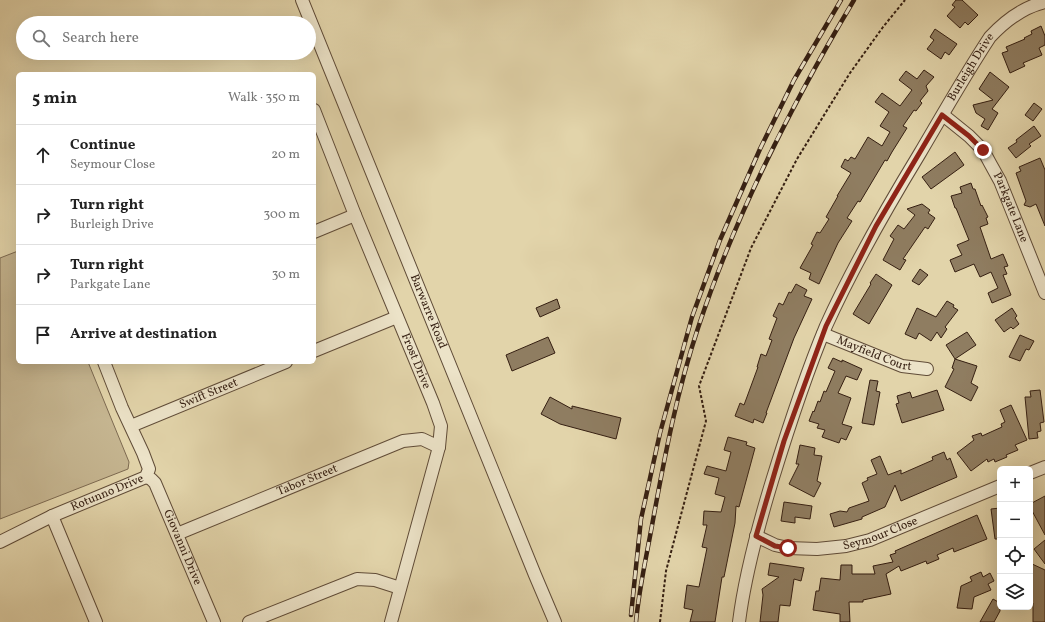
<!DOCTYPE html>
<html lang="en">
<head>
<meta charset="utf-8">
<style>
  :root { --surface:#fff; --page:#f2f2f2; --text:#222; --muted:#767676; --line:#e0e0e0 }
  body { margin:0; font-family:Vollkorn,serif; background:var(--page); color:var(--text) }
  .controls { position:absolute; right:12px; bottom:12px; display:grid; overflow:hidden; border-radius:6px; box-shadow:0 4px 16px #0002 }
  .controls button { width:36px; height:36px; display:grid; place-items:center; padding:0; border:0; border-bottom:1px solid var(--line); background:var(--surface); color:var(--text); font:20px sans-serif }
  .stop { position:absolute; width:12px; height:12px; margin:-9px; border:3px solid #8f2418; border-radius:50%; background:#fff }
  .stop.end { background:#8f2418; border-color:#fff; box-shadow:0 1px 4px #0008 }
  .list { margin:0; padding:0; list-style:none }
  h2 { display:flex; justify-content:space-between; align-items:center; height:52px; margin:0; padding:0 16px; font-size:17px }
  h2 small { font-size:13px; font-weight:400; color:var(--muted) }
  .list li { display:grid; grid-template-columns:26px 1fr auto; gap:12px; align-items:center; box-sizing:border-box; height:60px; padding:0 16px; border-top:1px solid var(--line) }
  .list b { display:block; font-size:15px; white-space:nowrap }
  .list p { margin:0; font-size:13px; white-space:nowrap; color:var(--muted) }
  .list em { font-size:13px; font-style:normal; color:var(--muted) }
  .icon { flex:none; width:22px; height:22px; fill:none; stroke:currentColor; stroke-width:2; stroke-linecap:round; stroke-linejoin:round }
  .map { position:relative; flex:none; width:1045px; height:622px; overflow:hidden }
  .search { position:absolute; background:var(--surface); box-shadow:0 4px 16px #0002; left:16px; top:16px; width:300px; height:44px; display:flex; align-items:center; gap:10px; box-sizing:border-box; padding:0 14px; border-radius:22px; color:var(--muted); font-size:15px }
  .panel { position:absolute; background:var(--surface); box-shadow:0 4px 16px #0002; left:16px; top:72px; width:300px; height:292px; border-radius:6px }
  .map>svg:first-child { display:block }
</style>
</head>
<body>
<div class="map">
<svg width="1045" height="622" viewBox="0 0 1045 622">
  <rect width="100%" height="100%" fill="#e2d4aa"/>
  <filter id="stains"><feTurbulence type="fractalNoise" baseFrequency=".005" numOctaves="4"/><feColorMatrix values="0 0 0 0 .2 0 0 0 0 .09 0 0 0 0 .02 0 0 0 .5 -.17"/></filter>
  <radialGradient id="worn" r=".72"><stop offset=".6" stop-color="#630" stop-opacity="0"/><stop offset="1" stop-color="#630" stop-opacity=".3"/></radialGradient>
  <polygon fill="#c5b590" stroke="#7d6a51" points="18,251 18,362 88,362 129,462 128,469 0,519 0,258"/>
  <g fill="#8f7d61" stroke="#351f12">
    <polygon points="956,0 962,0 978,15 968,25 965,22 960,28 947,16 955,7 952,5"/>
    <polygon points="1041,26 1045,36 1045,45 1039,48 1042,55 1023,63 1025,66 1010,73 1002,53 1008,51 1006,47 1025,39 1024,38 1032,34 1031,31"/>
    <polygon points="935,29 957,44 949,55 945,52 941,59 927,49 934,40 930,37"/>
    <polygon points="924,70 934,77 926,86 928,91 920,101 922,103 916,111 914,110 903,126 907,128 892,152 887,161 885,160 860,202 858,201 847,218 852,221 838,243 819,284 809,279 811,273 800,268 813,245 811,244 817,232 820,233 829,219 826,217 838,196 837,196 851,173 841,167 845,159 848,161 851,157 855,159 868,137 882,146 890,132 880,126 889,112 875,102 882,93 900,106 912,90 899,80 906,71 917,79"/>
    <polygon points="990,72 1009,87 992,109 998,113 988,130 981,126 985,119 976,113 973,105 993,100 979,89"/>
    <polygon points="1034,103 1042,109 1033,121 1025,115"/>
    <polygon points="1034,126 1041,136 1029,144 1031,146 1016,158 1008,148 1017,142 1016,140"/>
    <polygon points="955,152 964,165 931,189 922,177"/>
    <polygon points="1040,158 1045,170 1045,226 1036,204 1030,207 1024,205 1026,201 1016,173 1021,171 1019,167"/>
    <polygon points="971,183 973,189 975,189 981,206 982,205 988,217 986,218 988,224 980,227 991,259 1003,254 1008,266 1004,267 1007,274 1003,275 1011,295 992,303 988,293 998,288 991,272 980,277 974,264 955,272 950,260 962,255 957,245 969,240 956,208 955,208 951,196 962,193 960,187"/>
    <polygon points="922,204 930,210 928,213 935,218 928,229 925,227 903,259 906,260 900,270 883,260 894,239 890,236 898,225 904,229 915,215 907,209"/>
    <polygon points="920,269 928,275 919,285 912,281"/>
    <polygon points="876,274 892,285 869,324 853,314 871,284 870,283"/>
    <polygon points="796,284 807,290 804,296 812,299 794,338 766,413 767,413 763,423 754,419 753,423 735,416 740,403 744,405 758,367 757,367 761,354 766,356 772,340 769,339 777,318 773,316 779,303 783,305 789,292 791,293"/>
    <polygon points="557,299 560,308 540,317 536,308"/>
    <polygon points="947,301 954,305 953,307 958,310 945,327 947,329 941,338 937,332 931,341 919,333 916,339 905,334 917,308 936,317"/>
    <polygon points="1012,308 1017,316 1015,318 1019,324 1013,329 1011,327 1004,332 995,320"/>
    <polygon points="967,332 976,345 955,359 977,366 971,383 978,387 971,401 945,387 954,369 952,368 955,359 946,345"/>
    <polygon points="1020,335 1034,341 1029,350 1026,349 1020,361 1009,357"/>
    <polygon points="548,337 555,353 512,371 506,355"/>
    <polygon points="833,358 842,362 842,360 862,369 857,380 846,376 838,393 851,398 842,424 852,427 846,440 841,438 839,443 822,437 825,430 817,428 819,424 809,421 813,411 814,412 818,401 820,402 824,391 826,392 835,371 828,368"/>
    <polygon points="870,380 878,381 876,391 880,392 874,425 862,423"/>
    <polygon points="937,390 944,410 902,423 896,404 899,403 897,396 910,392 912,398"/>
    <polygon points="1040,390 1044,422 1040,423 1041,431 1037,432 1038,438 1029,439 1025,397 1031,397 1030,391"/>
    <polygon points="550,397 572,409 572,406 621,418 616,439 560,424 541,414"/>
    <polygon points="1011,405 1027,440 1015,445 1018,450 1006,455 1007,457 995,462 994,459 988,462 987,459 971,471 957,453 974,440 972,436 981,433 982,436 1002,427 1001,424 1005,422 1000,410"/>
    <polygon points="728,437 747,442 746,445 755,448 739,507 736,506 735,523 724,577 722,577 715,622 690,622 693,610 684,608 687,585 699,587 707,548 702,547 707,525 703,525 704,511 721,512 725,497 715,494 719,478 704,474 707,466 726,471 731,452 724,450"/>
    <polygon points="800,445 815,448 814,455 822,456 817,481 821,483 814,497 789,484 799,464 796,464"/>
    <polygon points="944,452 947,460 950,458 957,477 901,501 895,485 885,507 862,517 862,519 834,527 830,514 840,511 847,512 849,508 869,501 862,483 868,480 867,478 877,474 871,460 880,456 888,475 901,470 901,474 933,460 932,457"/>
    <polygon points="1045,496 1045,535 1030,507 1030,504"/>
    <polygon points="784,502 812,506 810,519 795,517 795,523 781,521"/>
    <polygon points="1000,508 1000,539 995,539 991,509"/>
    <polygon points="977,515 987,539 954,552 953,548 937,555 939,559 927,564 926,561 901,571 899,566 886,574 891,594 863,600 863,602 849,602 850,622 840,622 840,614 813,610 816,591 819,591 821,578 840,580 841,565 852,565 852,574 875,574 873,566 893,562 890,555 896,553 895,551"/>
    <polygon points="1045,540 1045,564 1034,549"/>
    <polygon points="770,563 804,568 801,581 794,579 790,606 780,605 778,622 760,622 763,595 762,589 779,577 768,575"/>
    <polygon points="1030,563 1045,570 1045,622 1033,622 1033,603 1030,602"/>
    <polygon points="981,572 983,577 990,573 994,581 988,584 991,590 974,597 972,609 957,608 961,586 972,581 970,577"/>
    <polygon points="993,599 1000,603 1000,611 994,622 980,622"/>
  </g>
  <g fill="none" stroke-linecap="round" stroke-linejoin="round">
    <defs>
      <g id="minor">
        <path id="s1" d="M302,0L535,575L555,622"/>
        <path id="s2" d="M314,110L355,215L433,403L441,426L439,447L391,622"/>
        <path id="s3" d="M943,115L969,136L983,150L990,163L1000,181L1045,293"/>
        <polyline points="314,232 355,215"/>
        <path id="s4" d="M823,334L902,366L927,369"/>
        <polyline points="314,351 397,317"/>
        <path id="s5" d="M131,426L286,362"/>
        <polyline points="1030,473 1045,467"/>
        <path id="s6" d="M146,477L151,479L155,483L214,622"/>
        <polyline points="52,516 96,622"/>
        <path id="s7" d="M177,534L403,441L422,439L439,447"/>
        <path id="s8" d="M756,536L775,545L788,548L817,549L846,546L870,540L1000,486"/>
        <path id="s9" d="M0,542L52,516L146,477L149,469L143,453L122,408L104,362"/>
        <polyline points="249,622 357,579 375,580 400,588"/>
        <path id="s10" d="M739,622C745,574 758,527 772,481C788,429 805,376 826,326C853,266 886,209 920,153C943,114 965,75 990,37C1005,21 1023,7 1045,2"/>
      </g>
    </defs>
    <use href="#minor" stroke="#604c38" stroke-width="14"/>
    <polyline stroke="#351f12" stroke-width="2" stroke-dasharray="3 2" stroke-linecap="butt" points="660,622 666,571 706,421 699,386 751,248 797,159 850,73 883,27 905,0"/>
    <use href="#minor" stroke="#ece3c8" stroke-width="12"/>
    <defs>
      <g id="rail">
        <polyline points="631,615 641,519 660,433 692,317 720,240 760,149 794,80 841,0"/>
        <path d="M636,622C639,588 647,554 653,520C665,455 677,391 698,328C736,213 792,104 854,0"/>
      </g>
    </defs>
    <use href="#rail" stroke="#351f12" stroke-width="4.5"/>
    <use href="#rail" stroke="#ece3c8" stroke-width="3" stroke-dasharray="9" stroke-linecap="butt"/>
  </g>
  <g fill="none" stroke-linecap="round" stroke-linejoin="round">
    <polyline stroke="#8f2418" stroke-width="5" points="788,548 775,546 756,536 784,441 826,326 876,226 942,115 969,136 983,150"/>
  </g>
  <g text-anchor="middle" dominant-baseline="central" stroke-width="3" stroke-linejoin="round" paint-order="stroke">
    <g font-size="12" fill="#351f12" stroke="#ece3c8">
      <text stroke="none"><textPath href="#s10" startOffset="606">Burleigh Drive</textPath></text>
      <text stroke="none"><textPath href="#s3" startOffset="117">Parkgate Lane</textPath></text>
      <text stroke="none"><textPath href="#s1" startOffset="336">Barwarre Road</textPath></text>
      <text stroke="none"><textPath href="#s4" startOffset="55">Mayfield Court</textPath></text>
      <text stroke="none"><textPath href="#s2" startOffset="271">Frost Drive</textPath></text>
      <text stroke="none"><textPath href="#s5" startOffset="84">Swift Street</textPath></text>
      <text stroke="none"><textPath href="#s7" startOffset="141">Tabor Street</textPath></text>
      <text stroke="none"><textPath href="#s9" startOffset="118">Rotunno Drive</textPath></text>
      <text stroke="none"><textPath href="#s8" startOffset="129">Seymour Close</textPath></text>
      <text stroke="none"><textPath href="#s6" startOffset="81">Giovanni Drive</textPath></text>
    </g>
  </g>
  <rect width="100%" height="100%" filter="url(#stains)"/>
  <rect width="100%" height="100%" fill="url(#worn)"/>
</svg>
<div class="controls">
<button>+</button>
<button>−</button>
<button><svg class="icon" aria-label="locate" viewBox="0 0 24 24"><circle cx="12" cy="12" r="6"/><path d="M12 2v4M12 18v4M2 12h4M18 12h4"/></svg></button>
<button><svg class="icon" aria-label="layers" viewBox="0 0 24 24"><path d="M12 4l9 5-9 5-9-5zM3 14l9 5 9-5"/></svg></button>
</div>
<div class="stop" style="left:788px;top:548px"></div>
<div class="stop end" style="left:983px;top:150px"></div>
<div class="search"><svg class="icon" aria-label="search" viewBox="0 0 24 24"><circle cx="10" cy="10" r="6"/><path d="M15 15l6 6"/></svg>Search here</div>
<section class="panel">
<h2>5 min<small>Walk · 350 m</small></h2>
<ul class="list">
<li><svg class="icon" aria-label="ahead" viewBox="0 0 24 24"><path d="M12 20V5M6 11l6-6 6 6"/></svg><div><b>Continue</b><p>Seymour Close</p></div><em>20 m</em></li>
<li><svg class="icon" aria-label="right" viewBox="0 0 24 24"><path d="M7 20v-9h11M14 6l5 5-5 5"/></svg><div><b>Turn right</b><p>Burleigh Drive</p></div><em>300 m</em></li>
<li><svg class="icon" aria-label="right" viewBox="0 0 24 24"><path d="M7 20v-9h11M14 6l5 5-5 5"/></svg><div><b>Turn right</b><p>Parkgate Lane</p></div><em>30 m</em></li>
<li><svg class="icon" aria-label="arrive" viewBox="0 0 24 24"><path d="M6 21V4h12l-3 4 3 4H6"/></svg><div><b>Arrive at destination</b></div></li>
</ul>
</section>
</div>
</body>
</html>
